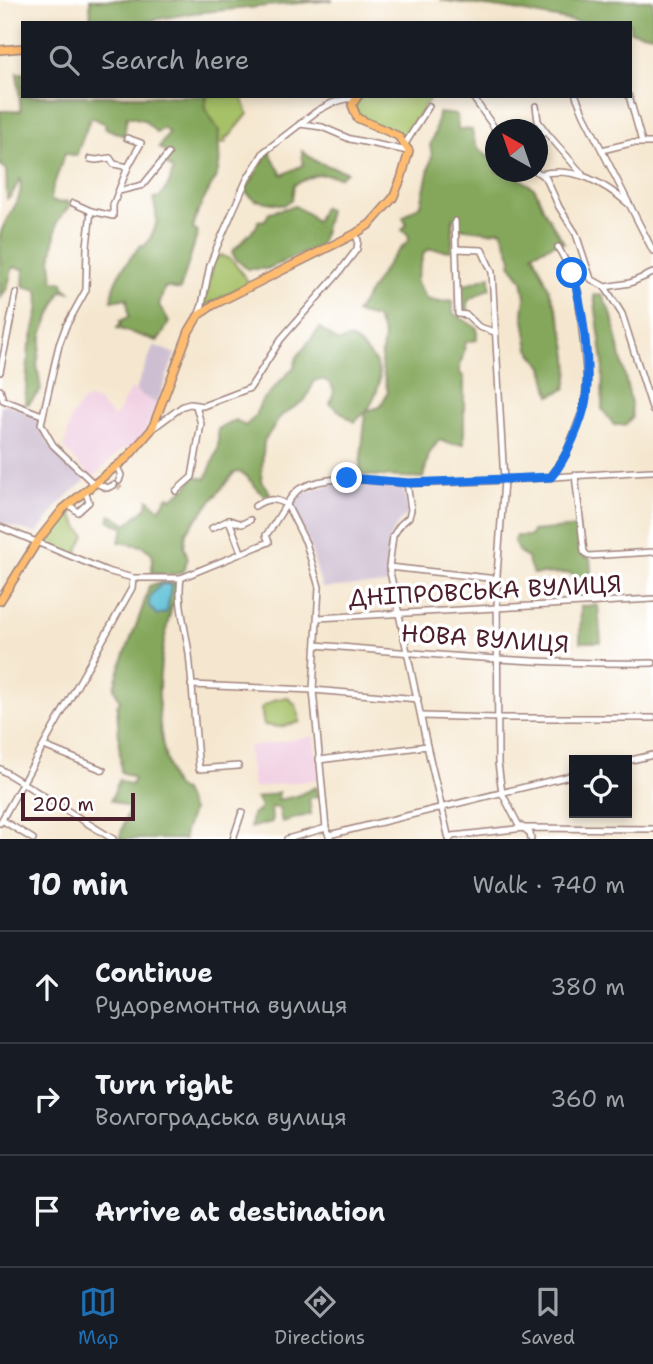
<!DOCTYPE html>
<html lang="en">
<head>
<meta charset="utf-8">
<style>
  :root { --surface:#171b24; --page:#20242c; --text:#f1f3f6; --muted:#9ea1a6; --line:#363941; --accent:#1f6fb2 }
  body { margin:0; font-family:"Shantell Sans",sans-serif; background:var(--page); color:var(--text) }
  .controls { position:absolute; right:21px; bottom:21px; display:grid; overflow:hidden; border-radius:0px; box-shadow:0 4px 10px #0003 }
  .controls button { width:63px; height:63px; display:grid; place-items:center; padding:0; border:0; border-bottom:2px solid var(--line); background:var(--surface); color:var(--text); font:35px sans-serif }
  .compass { position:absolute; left:485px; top:119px; width:63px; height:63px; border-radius:50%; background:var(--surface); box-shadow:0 4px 10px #0003; rotate:320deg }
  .scale { position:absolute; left:21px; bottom:18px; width:114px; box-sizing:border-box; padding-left:7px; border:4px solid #4a1f2b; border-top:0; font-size:19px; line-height:24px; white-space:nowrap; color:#4a1f2b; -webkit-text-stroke:5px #fff; paint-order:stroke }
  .stop { position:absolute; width:21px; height:21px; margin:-16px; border:5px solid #1a73e8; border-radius:50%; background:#fff }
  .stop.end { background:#1a73e8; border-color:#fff; box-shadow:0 2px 7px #0008 }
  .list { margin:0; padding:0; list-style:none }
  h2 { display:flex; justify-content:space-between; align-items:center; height:91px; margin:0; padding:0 28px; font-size:30px }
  h2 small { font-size:23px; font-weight:400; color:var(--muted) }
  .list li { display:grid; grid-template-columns:46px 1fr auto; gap:21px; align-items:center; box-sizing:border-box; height:112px; padding:0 28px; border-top:2px solid var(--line) }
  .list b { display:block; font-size:26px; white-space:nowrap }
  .list p { margin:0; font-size:23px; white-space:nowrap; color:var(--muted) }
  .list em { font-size:23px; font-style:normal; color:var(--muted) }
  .icon { flex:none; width:38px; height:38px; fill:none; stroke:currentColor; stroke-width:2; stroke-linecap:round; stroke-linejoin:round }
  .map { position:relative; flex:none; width:653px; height:839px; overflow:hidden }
  .search { position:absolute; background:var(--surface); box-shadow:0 4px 10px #0003; left:21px; right:21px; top:21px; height:77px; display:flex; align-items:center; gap:18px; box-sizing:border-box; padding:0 24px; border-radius:0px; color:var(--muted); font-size:26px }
  .sheet { height:427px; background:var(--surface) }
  nav { display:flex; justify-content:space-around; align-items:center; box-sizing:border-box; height:98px; border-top:2px solid var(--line); background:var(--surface); font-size:19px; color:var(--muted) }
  nav a { display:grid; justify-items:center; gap:4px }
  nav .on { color:var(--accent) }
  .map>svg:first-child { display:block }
</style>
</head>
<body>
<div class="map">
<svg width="653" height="839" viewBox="0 0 653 839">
  <rect width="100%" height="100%" fill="#fff"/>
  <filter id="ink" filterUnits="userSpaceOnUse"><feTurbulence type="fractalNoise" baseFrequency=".0143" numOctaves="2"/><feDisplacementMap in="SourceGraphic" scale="14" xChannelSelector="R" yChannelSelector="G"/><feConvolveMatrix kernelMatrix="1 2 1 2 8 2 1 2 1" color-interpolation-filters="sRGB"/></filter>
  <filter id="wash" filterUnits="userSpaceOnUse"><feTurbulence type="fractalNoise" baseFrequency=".00686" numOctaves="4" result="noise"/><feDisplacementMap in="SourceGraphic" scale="28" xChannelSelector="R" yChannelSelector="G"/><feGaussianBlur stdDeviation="1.57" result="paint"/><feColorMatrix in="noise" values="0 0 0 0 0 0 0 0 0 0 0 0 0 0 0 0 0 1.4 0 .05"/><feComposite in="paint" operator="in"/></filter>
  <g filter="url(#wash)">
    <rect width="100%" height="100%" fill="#f5e7cf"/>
    <g fill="#f1d0e3">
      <polygon points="131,389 157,404 145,432 129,449 123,448 92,478 64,448 71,418 83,401 89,399 98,401 114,418"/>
      <polygon points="314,736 319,779 253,788 248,747"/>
    </g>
    <g fill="#cebed1">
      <polygon points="154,345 175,354 157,404 135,391"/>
      <polygon points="5,403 37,416 47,441 86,480 58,505 37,534 0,523 0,408"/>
      <polygon points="336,483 404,487 408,514 398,523 389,539 388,584 322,588 309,543 291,506 303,493"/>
    </g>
    <g fill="#a6c167" stroke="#787049" stroke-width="2">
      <polygon points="207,96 242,96 248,114 229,137 225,137 227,142 217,144 218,130 205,109"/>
      <polygon points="364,96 431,96 403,139 360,118 355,108 356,101"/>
      <polygon points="221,255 232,260 249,283 203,307 214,261"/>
      <path d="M66,512C77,517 77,529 85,535L75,557L44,542Z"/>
      <polygon points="287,697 296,705 300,722 281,727 264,725 261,708 274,700"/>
    </g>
    <g fill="#84a75c" stroke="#676344" stroke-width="2">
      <polygon points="90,0 333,0 193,13 136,23 91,23"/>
      <polygon points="440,0 653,0 653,35 630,31 630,23 582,23 509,9"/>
      <path d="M17,73H23V96H206L205,109L219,131C217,144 222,160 218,171C210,193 197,205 193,229L198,232L180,290L165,287L159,305L169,322L161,337L157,341L117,328L121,324L120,321L129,317L127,298L112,301C110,280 129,260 141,245L145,246C158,227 159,221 153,198L160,197L169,184L173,170L164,162L169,154L159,147L169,133L163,128L157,133L144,120L127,116L124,136L105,128L106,124L91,117L76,156L65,153L51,193V201L62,203L67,201L71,204L57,222L51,261L53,281L63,282L64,287L70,292L61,291L43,332L37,364L41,390L28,404L25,403L29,344H31C34,322 41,314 38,290L23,286L24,269L13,267L7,288L0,299C0,279 0,256 0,236C4,215 25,203 20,179L11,196L7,199L6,170L0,164V111H21Z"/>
      <path d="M438,113L457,115L458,129L472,130C474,148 481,152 495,161L496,172H510L535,189L545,212L564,243L554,244L533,253C549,286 579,355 565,389L550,396L543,367L529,349L523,314L525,297L522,280L510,264L512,258L501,230L490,232L458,228V218H453L452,251L430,249L424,252L416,281L426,299L439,302L453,301V313L477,328V340L466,342L459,371L464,378V444H450L439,440L429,454L423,478L359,475L366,412L354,422L330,404L334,392C331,380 325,379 315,380L305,400L281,416L264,441L261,481L270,493L268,495L264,496L245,475L239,472L234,473L186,532L184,547L188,558L183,571L177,574H152V553L142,546L119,542L124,528L109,520L111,515L127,524L147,507L148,499L159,509L168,496L172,498L187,487L195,476L206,479L218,449V429L236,420L245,426L254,418L261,402L294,367L297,357L320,328L338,342L351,338C381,362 389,375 367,411L380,407L388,392L381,363L384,335L376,318L356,313L390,260L409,240L408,234L402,230L407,224L403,217L421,204L432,155L430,146L435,132Z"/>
      <path d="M269,151L282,175L303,165L302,151L317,162L347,172L340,177C315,172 315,175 294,185L292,199L284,205L255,200L245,191Z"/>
      <polygon points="295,206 310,215 316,222 323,207 329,211 320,246 267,269 247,269 235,258 232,252 257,226 258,221 265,220 270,212"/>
      <polygon points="490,276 490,288 468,301 468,312 459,311 459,287"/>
      <polygon points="594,295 602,295 612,316 631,404 632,418 626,425 614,425 602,409 603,362"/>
      <polygon points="578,527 582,553 586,558 590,558 592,588 599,598 576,599 573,575 571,573 533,574 527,558 518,551 514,541 516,536 531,536 532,531"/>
      <path d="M160,582L176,583L179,603L172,606C159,654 153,711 166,759C170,772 169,786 183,791L192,811L184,835L185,839H119L129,808L111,800L119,780L131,785L134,778L121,772L117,706L120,701L114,688C122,653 141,621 149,586Z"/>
      <polygon points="598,605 601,642 580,642 581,606"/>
      <polygon points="316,787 319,796 309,798 311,814 282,822 279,808 271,807 272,822 250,828 252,814 259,811 261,806 256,798 279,792 278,800 297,796"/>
    </g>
    <path fill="#58bed6" stroke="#516e80" stroke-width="2" d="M162,584L171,585L167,612L157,615L149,606C149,593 154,592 162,584Z"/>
  </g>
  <g filter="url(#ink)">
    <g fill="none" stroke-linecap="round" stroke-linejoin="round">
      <polyline stroke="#d3bfae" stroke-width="5" stroke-dasharray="5 2.5" stroke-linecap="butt" points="117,488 122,484"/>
      <defs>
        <g id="minor">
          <polyline points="472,96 496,130"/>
          <polyline points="576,96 584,115 653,251"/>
          <polyline points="629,96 642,142"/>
          <polyline points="536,106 538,121 546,132 538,136"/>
          <polyline points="300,124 322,127 350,139 408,151"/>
          <polyline points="546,132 582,174"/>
          <polyline points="405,144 429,106"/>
          <polyline points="602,150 631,143 653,143"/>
          <polyline points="90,159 96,160 110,158 114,164 128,167"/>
          <polyline points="537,172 546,178 559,207 576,234 591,279 605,287 622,314 653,411"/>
          <path d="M541,174C575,166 604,183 630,205"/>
          <polyline points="119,191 143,185 168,154"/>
          <polyline points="73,203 91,211 87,246 86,290 66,326 59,345 41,424 53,445 94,484"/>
          <polyline points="91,211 113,216 113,205 128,167 141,143 127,138"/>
          <polyline points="455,221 458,314 467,315 479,327 495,332"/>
          <polyline points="456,249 482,250 492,272 504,481 497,575 498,763 502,793 518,824 530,833 531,839"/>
          <polyline points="605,287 630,283 653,273"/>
          <polyline points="198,316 202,305 210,265 217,247 247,179 264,152 317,111 332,103 346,99 355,99"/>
          <polyline points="0,372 16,293"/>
          <polyline points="0,390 3,400 42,415"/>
          <polyline points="152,429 183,406 190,404 203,406 250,388 281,339 338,274 357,249 358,240 355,234"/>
          <polyline points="117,467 121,475 119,481"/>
          <polyline points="575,475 584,552 588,556 653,552"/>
          <polyline points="551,477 566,454 582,412 585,402 587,380 578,291 572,273 558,247"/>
          <polyline points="96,483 107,488 114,485"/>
          <polyline points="407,483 411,510 409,517 400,525 393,536 389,567 427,746 449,839"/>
          <polyline points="176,491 192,477 201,424 196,406"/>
          <polyline points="68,504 78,512 89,502 85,491"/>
          <polyline points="287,505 306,543 319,587 313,690 326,828 330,839"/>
          <path d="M255,506C267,498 275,498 287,505"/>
          <polyline points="229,520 241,552"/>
          <path d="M0,527L107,571L133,578H181L269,542L266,535C276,524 290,493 301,488C336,471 375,483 412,483C492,483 573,475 653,471"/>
          <polyline points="212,528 229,520 242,524 250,520"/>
          <polyline points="389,567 497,579"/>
          <path d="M181,578C177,602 186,629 189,654C193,692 195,731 199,769L238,766"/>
          <polyline points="318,618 653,599"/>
          <path d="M316,645C428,654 540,665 653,663"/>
          <polyline points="191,685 313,690 418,699"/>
          <polyline points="421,716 498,718 653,718"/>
          <polyline points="44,746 103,770"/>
          <polyline points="319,760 427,746"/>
          <polyline points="627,761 653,755"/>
          <polyline points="0,769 113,839"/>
          <polyline points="2,820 33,839"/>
          <polyline points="0,823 132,588 133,578"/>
          <polyline points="329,835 574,775"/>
          <polyline points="233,839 242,812"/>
          <polyline points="287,839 326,828"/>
          <polyline points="450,839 452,836 525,828 653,829"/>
        </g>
        <g id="major">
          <polyline points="0,50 23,48"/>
          <polyline points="0,601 37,542 63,509 128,457 152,429 189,331 198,316 213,305 355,234 370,224 393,198 401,179 409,151 398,136 357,118 352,105 358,96"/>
        </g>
      </defs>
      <use href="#minor" stroke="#a0837d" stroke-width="8"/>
      <use href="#major" stroke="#a0837d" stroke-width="10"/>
      <use href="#minor" stroke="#fff" stroke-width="5"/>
      <use href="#major" stroke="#fdbc6f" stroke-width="7"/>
    </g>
  </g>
  <g fill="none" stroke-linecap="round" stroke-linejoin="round" filter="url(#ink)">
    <path stroke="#1a73e8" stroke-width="9" d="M347,478L409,483L551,477C565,461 583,420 586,398C590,364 583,305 572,273"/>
  </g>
  <g text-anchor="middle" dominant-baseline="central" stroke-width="7" stroke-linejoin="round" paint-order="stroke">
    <g font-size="24" fill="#4a1f2b" stroke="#fff">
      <text transform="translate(485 591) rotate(-3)">ДНІПРОВСЬКА ВУЛИЦЯ</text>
      <text transform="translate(485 639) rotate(4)">НОВА ВУЛИЦЯ</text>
    </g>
  </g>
</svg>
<div class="controls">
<button><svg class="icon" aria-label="locate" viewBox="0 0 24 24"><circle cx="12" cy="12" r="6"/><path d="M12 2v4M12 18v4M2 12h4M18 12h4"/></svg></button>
</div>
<svg class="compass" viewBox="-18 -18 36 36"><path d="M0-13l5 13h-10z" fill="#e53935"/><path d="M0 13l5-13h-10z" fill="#9ea1a6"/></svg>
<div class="scale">200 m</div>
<div class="stop" style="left:572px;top:273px"></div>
<div class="stop end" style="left:347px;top:478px"></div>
<div class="search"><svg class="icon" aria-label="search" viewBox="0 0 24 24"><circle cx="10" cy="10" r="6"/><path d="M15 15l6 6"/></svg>Search here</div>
</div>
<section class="sheet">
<h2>10 min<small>Walk · 740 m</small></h2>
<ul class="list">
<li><svg class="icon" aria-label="ahead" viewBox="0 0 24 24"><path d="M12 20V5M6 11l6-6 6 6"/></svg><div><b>Continue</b><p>Рудоремонтна вулиця</p></div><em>380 m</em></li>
<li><svg class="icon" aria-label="right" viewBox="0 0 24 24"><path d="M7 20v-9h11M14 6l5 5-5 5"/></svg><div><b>Turn right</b><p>Волгоградська вулиця</p></div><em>360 m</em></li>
<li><svg class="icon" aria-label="arrive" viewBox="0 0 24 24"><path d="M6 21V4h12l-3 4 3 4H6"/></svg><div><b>Arrive at destination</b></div></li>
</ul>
</section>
<nav>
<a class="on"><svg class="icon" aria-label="map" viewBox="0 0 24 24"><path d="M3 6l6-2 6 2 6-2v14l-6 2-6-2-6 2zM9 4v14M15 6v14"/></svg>Map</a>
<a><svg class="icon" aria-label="directions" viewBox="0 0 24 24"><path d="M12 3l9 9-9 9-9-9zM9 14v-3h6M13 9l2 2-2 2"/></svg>Directions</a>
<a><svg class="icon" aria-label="saved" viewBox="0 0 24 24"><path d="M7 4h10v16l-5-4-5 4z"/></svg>Saved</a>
</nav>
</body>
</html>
